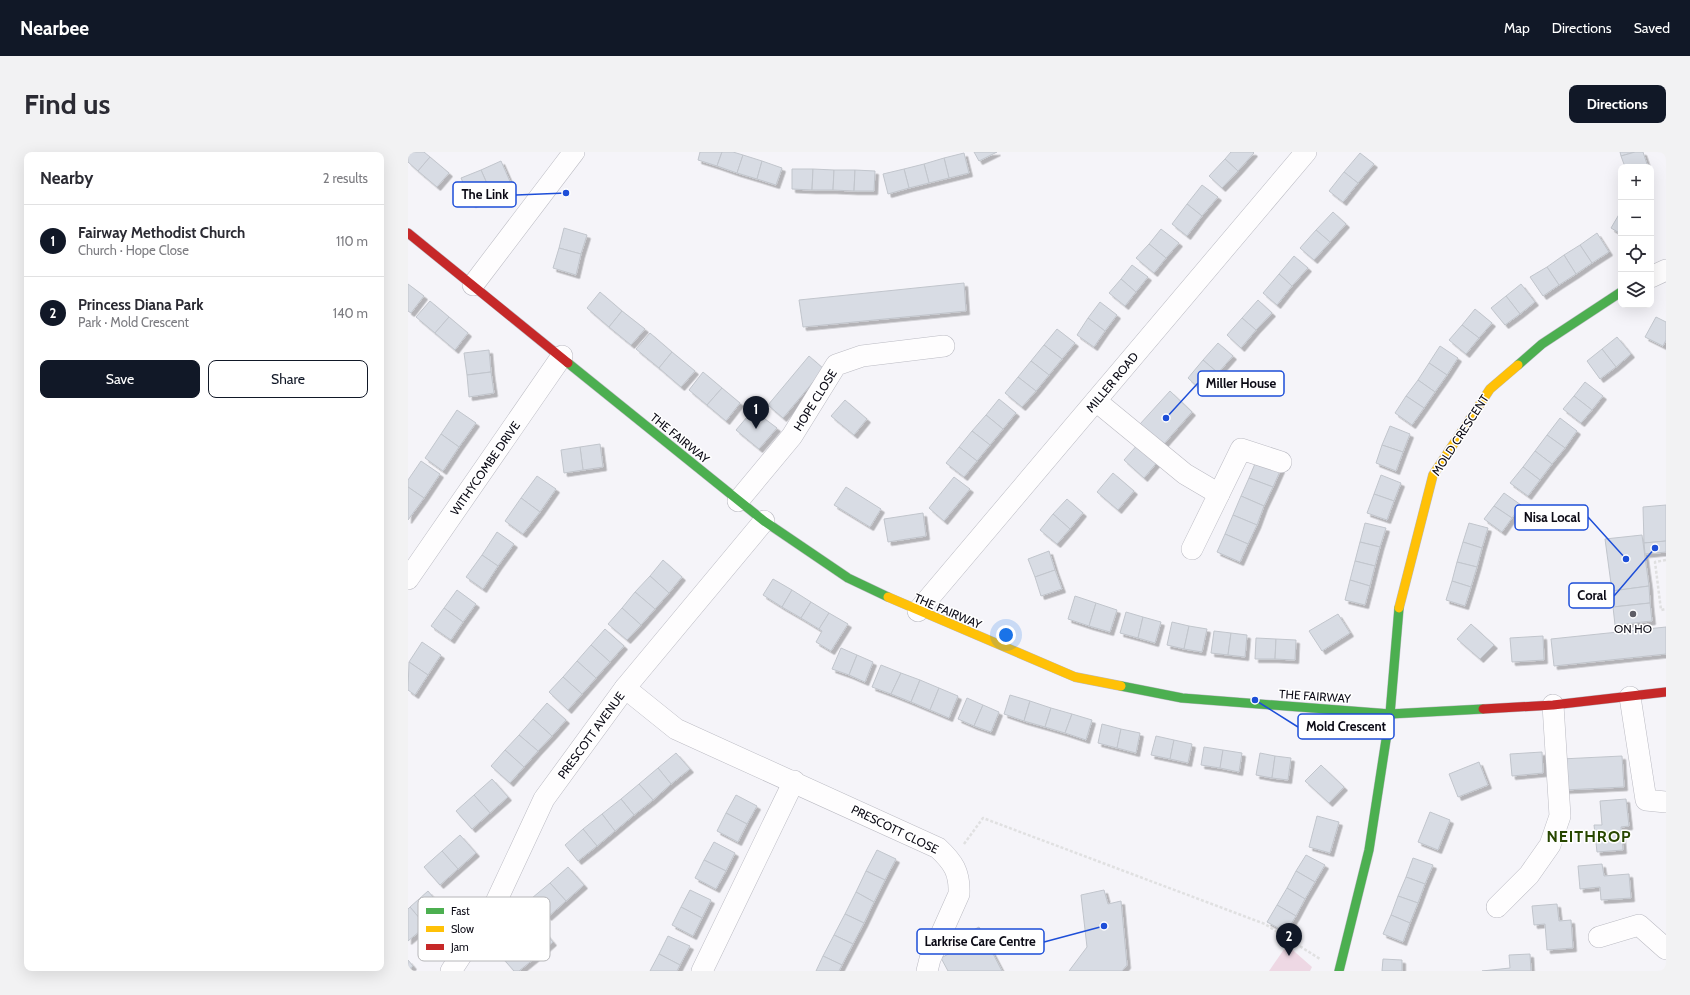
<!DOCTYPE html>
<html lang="en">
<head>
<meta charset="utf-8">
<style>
  :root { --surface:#fff; --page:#f2f2f3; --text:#2b2b33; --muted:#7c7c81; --line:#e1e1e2; --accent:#111827 }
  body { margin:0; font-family:Cabin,sans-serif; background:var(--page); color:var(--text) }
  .controls { position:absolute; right:12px; top:12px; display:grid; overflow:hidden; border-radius:8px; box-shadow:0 4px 16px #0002 }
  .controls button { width:36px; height:36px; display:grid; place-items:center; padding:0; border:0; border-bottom:1px solid var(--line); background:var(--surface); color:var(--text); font:20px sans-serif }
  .you { position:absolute; left:598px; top:483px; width:14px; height:14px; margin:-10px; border:3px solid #fff; border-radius:50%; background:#1a73e8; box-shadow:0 0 0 6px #1a73e833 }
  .badge { display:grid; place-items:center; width:26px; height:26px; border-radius:50%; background:var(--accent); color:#fff; font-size:13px; font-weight:700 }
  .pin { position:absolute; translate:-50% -33px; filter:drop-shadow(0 1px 2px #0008) }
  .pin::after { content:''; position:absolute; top:21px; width:14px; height:12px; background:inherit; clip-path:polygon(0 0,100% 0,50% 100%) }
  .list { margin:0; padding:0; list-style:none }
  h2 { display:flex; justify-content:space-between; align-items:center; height:52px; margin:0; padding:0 16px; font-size:17px }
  h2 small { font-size:13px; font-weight:400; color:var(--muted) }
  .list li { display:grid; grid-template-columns:26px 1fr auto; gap:12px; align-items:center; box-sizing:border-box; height:72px; padding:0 16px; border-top:1px solid var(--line) }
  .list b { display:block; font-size:15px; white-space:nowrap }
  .list p { margin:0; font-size:13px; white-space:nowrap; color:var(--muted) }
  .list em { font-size:13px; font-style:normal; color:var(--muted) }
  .actions { display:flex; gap:8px; padding:12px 16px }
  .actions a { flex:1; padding:9px 0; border:1px solid var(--accent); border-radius:8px; text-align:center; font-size:14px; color:var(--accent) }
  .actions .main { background:var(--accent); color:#fff }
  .icon { flex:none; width:22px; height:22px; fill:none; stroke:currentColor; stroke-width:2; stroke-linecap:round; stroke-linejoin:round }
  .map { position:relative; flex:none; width:1258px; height:819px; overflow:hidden; border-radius:8px }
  header { display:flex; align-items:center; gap:24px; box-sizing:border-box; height:56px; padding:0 20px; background:var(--accent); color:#fff }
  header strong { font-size:19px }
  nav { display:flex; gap:22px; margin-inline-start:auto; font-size:14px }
  .intro { display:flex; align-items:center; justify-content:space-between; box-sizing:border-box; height:96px; padding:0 24px }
  h1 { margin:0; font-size:28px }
  .button { padding:10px 18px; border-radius:8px; background:var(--accent); color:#fff; font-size:14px; font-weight:700 }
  main { display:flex; gap:24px; padding:0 24px }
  aside { flex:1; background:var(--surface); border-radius:8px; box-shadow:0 4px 16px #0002 }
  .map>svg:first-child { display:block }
</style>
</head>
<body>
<header>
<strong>Nearbee</strong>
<nav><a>Map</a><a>Directions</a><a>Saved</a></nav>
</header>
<div class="intro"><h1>Find us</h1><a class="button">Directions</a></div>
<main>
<aside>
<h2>Nearby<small>2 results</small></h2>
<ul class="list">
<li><span class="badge">1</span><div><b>Fairway Methodist Church</b><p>Church · Hope Close</p></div><em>110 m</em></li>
<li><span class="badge">2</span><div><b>Princess Diana Park</b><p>Park · Mold Crescent</p></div><em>140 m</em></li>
</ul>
<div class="actions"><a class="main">Save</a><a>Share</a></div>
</aside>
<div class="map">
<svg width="1258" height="819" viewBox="0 0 1258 819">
  <defs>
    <filter id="shadow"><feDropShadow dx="3.5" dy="3.5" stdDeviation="0" flood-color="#0004"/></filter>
  </defs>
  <rect width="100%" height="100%" fill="#f5f4f9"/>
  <polygon fill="#eed8e4" points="879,793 904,815 902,819 861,819"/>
  <g fill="#d8dce4" stroke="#c1c5cc" filter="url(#shadow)">
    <polygon points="0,0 16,0 22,5 10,19 0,10"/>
    <polygon points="292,0 314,0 309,14 290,8"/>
    <polygon points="314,0 325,0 335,3 329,21 309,14"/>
    <polygon points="566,0 589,0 571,9"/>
    <polygon points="823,0 845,0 846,1 830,19 817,7"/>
    <polygon points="1212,0 1227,0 1213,4"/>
    <polygon points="1227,0 1235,0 1240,15 1217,15 1213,4"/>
    <polygon points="556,1 561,21 541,26 536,6"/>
    <polygon points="952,1 966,12 950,31 936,20"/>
    <polygon points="335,3 354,9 349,27 329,21"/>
    <polygon points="22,5 41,21 29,35 10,19"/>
    <polygon points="536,6 541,26 521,31 516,12"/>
    <polygon points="817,7 830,19 814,36 801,24"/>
    <polygon points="93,9 104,34 84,43 73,18"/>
    <polygon points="354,9 374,16 368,33 349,27"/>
    <polygon points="516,12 521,31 501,36 496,17"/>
    <polygon points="384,17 405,17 404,38 384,37"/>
    <polygon points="405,17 426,18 425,38 404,38"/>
    <polygon points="496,17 501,36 480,42 475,22"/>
    <polygon points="73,18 84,43 64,52 53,26"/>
    <polygon points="426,18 447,18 446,39 425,38"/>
    <polygon points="447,18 467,19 466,39 446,39"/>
    <polygon points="936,20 950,31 935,50 921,39"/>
    <polygon points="794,33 810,45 794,64 779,52"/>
    <polygon points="779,52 794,64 779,84 764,72"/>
    <polygon points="1213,59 1213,82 1203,76"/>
    <polygon points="925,60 938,72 922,90 908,78"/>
    <polygon points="156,76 179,83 173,102 151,96"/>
    <polygon points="753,77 771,91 758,106 741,92"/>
    <polygon points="908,78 922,90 906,108 892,96"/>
    <polygon points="1189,81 1201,100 1184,111 1172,93"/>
    <polygon points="741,92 758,106 746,121 728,106"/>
    <polygon points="1172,93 1184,111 1168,122 1156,103"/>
    <polygon points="151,96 173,102 168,123 145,116"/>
    <polygon points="1156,103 1168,122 1151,133 1139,115"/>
    <polygon points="886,104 900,116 884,134 871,122"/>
    <polygon points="724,113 740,125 728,140 713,127"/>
    <polygon points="1139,115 1151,133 1135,144 1122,125"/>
    <polygon points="871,122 884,134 869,153 855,141"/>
    <polygon points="713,127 728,140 717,154 701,141"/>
    <polygon points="556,131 558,159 395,175 391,148"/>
    <polygon points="0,132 16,144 3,161 0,159"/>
    <polygon points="1113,132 1127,150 1112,162 1098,144"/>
    <polygon points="192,140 214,159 201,175 179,156"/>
    <polygon points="1098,144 1112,162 1097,173 1083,156"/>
    <polygon points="850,148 864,161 848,178 834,166"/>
    <polygon points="22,149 41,165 27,181 8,165"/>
    <polygon points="692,150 709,163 697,179 680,166"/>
    <polygon points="1067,157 1084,171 1071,186 1054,173"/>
    <polygon points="214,159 237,177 223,193 201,175"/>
    <polygon points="41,165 60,181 47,198 27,181"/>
    <polygon points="1248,165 1258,170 1258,188 1255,194 1237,185"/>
    <polygon points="680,166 697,179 686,195 669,183"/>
    <polygon points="834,166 848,178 833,196 819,183"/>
    <polygon points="1054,173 1071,186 1058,202 1041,188"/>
    <polygon points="649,177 667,191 654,207 636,193"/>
    <polygon points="242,181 264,200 251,216 228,197"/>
    <polygon points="1209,185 1223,202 1208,215 1194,197"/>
    <polygon points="810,191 825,204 810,221 795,208"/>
    <polygon points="636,193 654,207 641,223 623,209"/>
    <polygon points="1032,194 1050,206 1039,223 1021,211"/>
    <polygon points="1194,197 1208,215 1192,227 1179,209"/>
    <polygon points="81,198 83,220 59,223 56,201"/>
    <polygon points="264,200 287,219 273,235 251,216"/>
    <polygon points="401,204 416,217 375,266 360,253"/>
    <polygon points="795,208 810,221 795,240 780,226"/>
    <polygon points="623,209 641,223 628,239 610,225"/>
    <polygon points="1021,211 1039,223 1027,240 1010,228"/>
    <polygon points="83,220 86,241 61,245 59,223"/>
    <polygon points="295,220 314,236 299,253 281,238"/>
    <polygon points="610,225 628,239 614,255 597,241"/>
    <polygon points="1010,228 1027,240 1016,256 998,244"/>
    <polygon points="1177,230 1195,244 1184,258 1166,244"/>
    <polygon points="314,236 332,251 318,269 299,253"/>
    <polygon points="762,239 784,260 755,293 732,272"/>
    <polygon points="998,244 1016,256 1004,273 987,261"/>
    <polygon points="1166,244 1184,258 1173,271 1155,257"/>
    <polygon points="591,247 608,261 595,277 578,263"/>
    <polygon points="437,248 459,267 446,283 423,264"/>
    <polygon points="49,258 68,271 51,295 33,282"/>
    <polygon points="345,258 369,276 351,297 328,278"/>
    <polygon points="578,263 595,277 582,293 564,279"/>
    <polygon points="1152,266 1169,279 1157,296 1139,283"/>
    <polygon points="982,274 1002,282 995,300 974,293"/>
    <polygon points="564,279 582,293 569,309 551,295"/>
    <polygon points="33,282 51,295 35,319 17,306"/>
    <polygon points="1139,283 1157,296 1144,312 1127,299"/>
    <polygon points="731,291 751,308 736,326 716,308"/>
    <polygon points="192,292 195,315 175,318 172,295"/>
    <polygon points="974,293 995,300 988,319 968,311"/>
    <polygon points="172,295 175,318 156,321 153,298"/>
    <polygon points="551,295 569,309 556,325 538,311"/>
    <polygon points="1127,299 1144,312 1132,328 1115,315"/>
    <polygon points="849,307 873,317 865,335 841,326"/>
    <polygon points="13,309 32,322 16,346 0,335 0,328"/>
    <polygon points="1115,315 1132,328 1120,344 1102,331"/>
    <polygon points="705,321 726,339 710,358 689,340"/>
    <polygon points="973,323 993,331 986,349 966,342"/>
    <polygon points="129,324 148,337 132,360 113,346"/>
    <polygon points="546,325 562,337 536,369 521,356"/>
    <polygon points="841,326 865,335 856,354 833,344"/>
    <polygon points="0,335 16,346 0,368"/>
    <polygon points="438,335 473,357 462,375 426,353"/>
    <polygon points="1096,341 1113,353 1104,366 1086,354"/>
    <polygon points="966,342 986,349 979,368 959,361"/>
    <polygon points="833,344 856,354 849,373 825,363"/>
    <polygon points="113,346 132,360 115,382 97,369"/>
    <polygon points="659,347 675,361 662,377 645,362"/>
    <polygon points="1258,353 1258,389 1236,391 1235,355"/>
    <polygon points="1086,354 1104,366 1094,380 1076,367"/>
    <polygon points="515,361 518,384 480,390 476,367"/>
    <polygon points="645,362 662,377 649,392 632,378"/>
    <polygon points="825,363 849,373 840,392 817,382"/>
    <polygon points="957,371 978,376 972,395 952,390"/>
    <polygon points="1061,371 1080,376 1074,396 1055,390"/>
    <polygon points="89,380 106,392 90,414 74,403"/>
    <polygon points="817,382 840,392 832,410 809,400"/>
    <polygon points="1234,383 1241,434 1204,439 1197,387"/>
    <polygon points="1258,389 1258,400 1237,402 1236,391"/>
    <polygon points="952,390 972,395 967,414 947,409"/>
    <polygon points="1055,390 1074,396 1069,415 1049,410"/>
    <polygon points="641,399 647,418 627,425 620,407"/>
    <polygon points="74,403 90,414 75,437 58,425"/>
    <polygon points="255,408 274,425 261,441 242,424"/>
    <polygon points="947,409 967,414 962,434 942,428"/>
    <polygon points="1049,410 1069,415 1063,435 1044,429"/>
    <polygon points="647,418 654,437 633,444 627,425"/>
    <polygon points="242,424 261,441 247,457 227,440"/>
    <polygon points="365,427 384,438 374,455 355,443"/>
    <polygon points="942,428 962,434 957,453 937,448"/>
    <polygon points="1044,429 1063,435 1057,454 1038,448"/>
    <polygon points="1241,434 1242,451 1205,455 1204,439"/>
    <polygon points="49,438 68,452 55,470 36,456"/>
    <polygon points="384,438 403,450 393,466 374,455"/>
    <polygon points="227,440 247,457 233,473 214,456"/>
    <polygon points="667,444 688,451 681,474 660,467"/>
    <polygon points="403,450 421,461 411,477 393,466"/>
    <polygon points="688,451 709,458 702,480 681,474"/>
    <polygon points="1242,451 1244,469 1207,473 1205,455"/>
    <polygon points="36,456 55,470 43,488 23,474"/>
    <polygon points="214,456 233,473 219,488 200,472"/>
    <polygon points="718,460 735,465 730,486 712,481"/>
    <polygon points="421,461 440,472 423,499 408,490 414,479 411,477"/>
    <polygon points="930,462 942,481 914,499 901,479"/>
    <polygon points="735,465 753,470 747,491 730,486"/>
    <polygon points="764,470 781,474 776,497 759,493"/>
    <polygon points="1063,472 1086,493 1072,507 1049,487"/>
    <polygon points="781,474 799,477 794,500 776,497"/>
    <polygon points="1258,475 1258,502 1146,514 1143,487"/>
    <polygon points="197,477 216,494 202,510 183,493"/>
    <polygon points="806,479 823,481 820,503 803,501"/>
    <polygon points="823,481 839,483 837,505 820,503"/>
    <polygon points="1135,484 1136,508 1104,510 1102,486"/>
    <polygon points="848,486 868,487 867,507 847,507"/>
    <polygon points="868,487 888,488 887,508 867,507"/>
    <polygon points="14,490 33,503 20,523 1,510"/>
    <polygon points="183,493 202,510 188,526 169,509"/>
    <polygon points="433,496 449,503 441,523 424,517"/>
    <polygon points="449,503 465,510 457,530 441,523"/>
    <polygon points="169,509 188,526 174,542 155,525"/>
    <polygon points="1,510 20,523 7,543 0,538"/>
    <polygon points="473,513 493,521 483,542 464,535"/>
    <polygon points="493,521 512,528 503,550 483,542"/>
    <polygon points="155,525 174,542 160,558 141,540"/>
    <polygon points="512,528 531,536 522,558 503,550"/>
    <polygon points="531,536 550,544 541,566 522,558"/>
    <polygon points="602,543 622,549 616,569 596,562"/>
    <polygon points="559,546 575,553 566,574 550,567"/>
    <polygon points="622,549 643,556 637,575 616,569"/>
    <polygon points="139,551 158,568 144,584 125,567"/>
    <polygon points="575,553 591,560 583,580 566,574"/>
    <polygon points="643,556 664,562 657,581 637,575"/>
    <polygon points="664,562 684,568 678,588 657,581"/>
    <polygon points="125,567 144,584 130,599 111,583"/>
    <polygon points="694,572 713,577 709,596 690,591"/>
    <polygon points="713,577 732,581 728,601 709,596"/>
    <polygon points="111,583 130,599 116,615 97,598"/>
    <polygon points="748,584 766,588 762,607 743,603"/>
    <polygon points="766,588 784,592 780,611 762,607"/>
    <polygon points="796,595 815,598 812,616 793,613"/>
    <polygon points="97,598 116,615 102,631 83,614"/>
    <polygon points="815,598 834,601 831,620 812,616"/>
    <polygon points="1134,600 1135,621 1104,624 1102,602"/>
    <polygon points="268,601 282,617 263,632 250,616"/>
    <polygon points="852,601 867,604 864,626 848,623"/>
    <polygon points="867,604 883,606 880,628 864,626"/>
    <polygon points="1214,604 1216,635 1156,638 1153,607"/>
    <polygon points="1071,610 1080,633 1050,645 1041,622"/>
    <polygon points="913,613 936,635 921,651 897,629"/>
    <polygon points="250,616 263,632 245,648 231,632"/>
    <polygon points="84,627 100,645 82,661 66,643"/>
    <polygon points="231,632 245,648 226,663 213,647"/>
    <polygon points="66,643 82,661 64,677 48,659"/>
    <polygon points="328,643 349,654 339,672 318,661"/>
    <polygon points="213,647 226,663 207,679 194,662"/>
    <polygon points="1218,647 1221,674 1213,675 1215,698 1189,700 1186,673 1194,673 1192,649"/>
    <polygon points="1022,660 1042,668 1030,698 1010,690"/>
    <polygon points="318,661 339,672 330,690 309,679"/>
    <polygon points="194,662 207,679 189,694 175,677"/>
    <polygon points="909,664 931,670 922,701 901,695"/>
    <polygon points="175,677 189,694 170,709 157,693"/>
    <polygon points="52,683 68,701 50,717 34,699"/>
    <polygon points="306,690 327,701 318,719 296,708"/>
    <polygon points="469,698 488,707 477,728 458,719"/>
    <polygon points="34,699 50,717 32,733 16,715"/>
    <polygon points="898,703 917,713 907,730 888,719"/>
    <polygon points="1005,706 1025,713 1017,732 998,725"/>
    <polygon points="296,708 318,719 308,737 287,726"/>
    <polygon points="1194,712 1196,724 1221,722 1223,746 1193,748 1192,735 1172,737 1170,714"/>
    <polygon points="160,715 176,733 158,749 142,731"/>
    <polygon points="458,719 477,728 466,750 448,740"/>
    <polygon points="888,719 907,730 897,747 879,736"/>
    <polygon points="998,725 1017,732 1010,751 990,744"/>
    <polygon points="142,731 158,749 140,765 124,746"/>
    <polygon points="879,736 897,747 888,764 869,753"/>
    <polygon points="282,738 303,748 294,766 273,755"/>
    <polygon points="696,738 700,752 713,749 719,813 714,819 661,819 679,795 673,743"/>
    <polygon points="20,739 36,758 18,774 2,755"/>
    <polygon points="448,740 466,750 456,771 437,762"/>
    <polygon points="990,744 1010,751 1002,771 983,763"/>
    <polygon points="1149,752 1151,769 1163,768 1165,796 1139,798 1137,772 1126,773 1124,754"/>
    <polygon points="869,753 888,764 878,780 859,770"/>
    <polygon points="2,755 18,774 0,789 0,757"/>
    <polygon points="273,755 294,766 285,784 264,773"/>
    <polygon points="437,762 456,771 445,792 426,783"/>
    <polygon points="983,763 1002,771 995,790 975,782"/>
    <polygon points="129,771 145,790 127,806 111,787"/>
    <polygon points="571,775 594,819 540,819 533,806 548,798 544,789"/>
    <polygon points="426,783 445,792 434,813 415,804"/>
    <polygon points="260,784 282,794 272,813 251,802"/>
    <polygon points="111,787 127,806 111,819 106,819 92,803"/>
    <polygon points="251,802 272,813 269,819 242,819"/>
    <polygon points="1122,802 1123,819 1074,819 1102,816 1101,803"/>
    <polygon points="415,804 434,813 431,819 408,819"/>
    <polygon points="975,807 994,808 994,819 974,819"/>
    <polygon points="0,808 5,814 0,818"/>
  </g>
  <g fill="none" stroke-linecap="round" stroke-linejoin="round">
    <defs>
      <g id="street">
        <polyline points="1243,125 1258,118"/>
        <polyline points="65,133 166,0"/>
        <polyline points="688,249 777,322 811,342 784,397"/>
        <polyline points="811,342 833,297 873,310"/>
        <polyline points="330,349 384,284 428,213 454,204 536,194"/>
        <polyline points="0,427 154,204"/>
        <polyline points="510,459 898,0"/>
        <path d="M217,536L268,577L530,696C545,710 552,720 551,742L522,807L519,819"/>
        <polyline points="1222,545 1238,648 1258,650"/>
        <polyline points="1089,755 1121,723 1142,693 1152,664 1145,553"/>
        <polyline points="1191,785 1231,773 1258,797"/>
        <polyline points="43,819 88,750 136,647 217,536 356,369"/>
        <polyline points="294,819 386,629"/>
      </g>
      <g id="fast">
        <polyline points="160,211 356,369 440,426 480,445"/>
        <polyline points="1110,213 1134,192 1213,140"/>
        <polyline points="713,534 774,546 982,562 1075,557"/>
        <polyline points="931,819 961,698 982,562 991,456"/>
      </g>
      <g id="slow">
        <polyline points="480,445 667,525 713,534"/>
        <polyline points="991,456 1025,323 1082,237 1110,213"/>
      </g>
      <g id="jam">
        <polyline points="0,81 160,211"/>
        <polyline points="1075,557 1145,553 1258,540"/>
      </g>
    </defs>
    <use href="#street" stroke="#bbbbc3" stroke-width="22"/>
    <use href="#fast" stroke="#bbbbc3" stroke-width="10"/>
    <use href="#slow" stroke="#bbbbc3" stroke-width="10"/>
    <use href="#jam" stroke="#bbbbc3" stroke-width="10"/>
    <g stroke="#e0e0e1" stroke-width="2.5" stroke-dasharray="3 2" stroke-linecap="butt">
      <polyline points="1258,408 1247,410 1253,458 1258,457"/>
      <polyline points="556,692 575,666 857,772 912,807"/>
    </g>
    <use href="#street" stroke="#fefdfe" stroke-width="21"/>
    <use href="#fast" stroke="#4caf50" stroke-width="9"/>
    <use href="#slow" stroke="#ffc107" stroke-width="9"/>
    <use href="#jam" stroke="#c62828" stroke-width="9"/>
  </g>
  <circle fill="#5e5d65" stroke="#fff" stroke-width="1.5" cx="1225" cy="462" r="4"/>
  <g text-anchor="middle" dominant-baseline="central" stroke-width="3" stroke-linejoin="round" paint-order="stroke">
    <g font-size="12" fill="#0c0b16" stroke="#fff">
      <text transform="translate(704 230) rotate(-50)">MILLER ROAD</text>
      <text transform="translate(407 248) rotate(-58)">HOPE CLOSE</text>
      <text transform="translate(1052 283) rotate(-57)">MOLD CRESCENT</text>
      <text transform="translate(272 286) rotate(39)">THE FAIRWAY</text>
      <text transform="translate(77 316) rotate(-55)">WITHYCOMBE DRIVE</text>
      <text transform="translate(540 459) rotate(23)">THE FAIRWAY</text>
      <text transform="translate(907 544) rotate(4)">THE FAIRWAY</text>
      <text transform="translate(183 583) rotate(-54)">PRESCOTT AVENUE</text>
      <text transform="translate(487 677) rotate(26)">PRESCOTT CLOSE</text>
    </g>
    <g font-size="12" fill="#0c0b16" stroke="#fff">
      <text x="1225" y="476">ON HO</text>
    </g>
    <g font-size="16" font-weight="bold" letter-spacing="1" fill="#284700" stroke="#fff">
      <text x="1181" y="684">NEITHROP</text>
    </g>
  </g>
  <rect x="10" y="745" width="132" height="64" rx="6" fill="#fff" stroke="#b6b6b9" stroke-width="1"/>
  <rect x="18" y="756" width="18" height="6" fill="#4caf50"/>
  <rect x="18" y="774" width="18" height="6" fill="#ffc107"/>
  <rect x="18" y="792" width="18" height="6" fill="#c62828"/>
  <g font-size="11" fill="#0c0b16">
    <text x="43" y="763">Fast</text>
    <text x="43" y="781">Slow</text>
    <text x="43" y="799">Jam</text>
  </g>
  <path fill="none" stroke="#1d4ed8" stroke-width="1.5" d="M158 41L108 43M758 266L790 231M1218 407L1180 365M1247 396L1206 444M847 548L890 575M696 774L636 790"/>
  <g fill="#1d4ed8" stroke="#fff" stroke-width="1.5">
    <circle cx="158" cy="41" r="4"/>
    <circle cx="758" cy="266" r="4"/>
    <circle cx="1218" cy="407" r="4"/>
    <circle cx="1247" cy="396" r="4"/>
    <circle cx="847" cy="548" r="4"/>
    <circle cx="696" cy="774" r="4"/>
  </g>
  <g fill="#fff" stroke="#1d4ed8" stroke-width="1.5">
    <rect x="45" y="30" width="63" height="25" rx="4"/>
    <rect x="790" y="219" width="86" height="25" rx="4"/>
    <rect x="1107" y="353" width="73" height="25" rx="4"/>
    <rect x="1161" y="431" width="45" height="25" rx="4"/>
    <rect x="890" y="562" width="96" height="25" rx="4"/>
    <rect x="509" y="777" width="127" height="25" rx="4"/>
  </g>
  <g font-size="13" text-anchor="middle" font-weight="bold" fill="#0c0b16">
    <text x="77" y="47">The Link</text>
    <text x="833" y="236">Miller House</text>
    <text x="1144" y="370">Nisa Local</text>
    <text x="1184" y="448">Coral</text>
    <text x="938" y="579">Mold Crescent</text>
    <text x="572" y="794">Larkrise Care Centre</text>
  </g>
</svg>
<div class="controls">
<button>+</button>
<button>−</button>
<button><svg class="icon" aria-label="locate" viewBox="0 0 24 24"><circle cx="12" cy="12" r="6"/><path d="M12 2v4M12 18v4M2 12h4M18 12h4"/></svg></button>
<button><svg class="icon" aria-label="layers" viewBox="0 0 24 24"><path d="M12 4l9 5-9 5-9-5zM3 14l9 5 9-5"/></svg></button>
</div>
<div class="you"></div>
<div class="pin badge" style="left:348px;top:277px">1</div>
<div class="pin badge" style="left:881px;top:804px">2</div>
</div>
</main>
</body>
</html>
